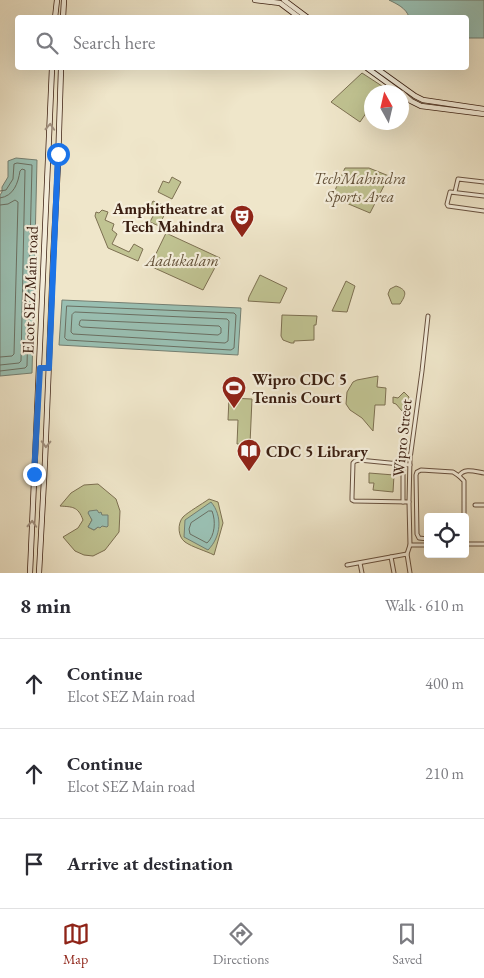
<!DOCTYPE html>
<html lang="en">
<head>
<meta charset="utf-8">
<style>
  :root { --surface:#fff; --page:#f7f7f7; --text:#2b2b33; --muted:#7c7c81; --line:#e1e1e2; --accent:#8f2418 }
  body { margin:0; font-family:"EB Garamond",serif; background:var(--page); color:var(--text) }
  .controls { position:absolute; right:15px; bottom:15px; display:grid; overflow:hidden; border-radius:5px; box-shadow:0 5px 20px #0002 }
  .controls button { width:45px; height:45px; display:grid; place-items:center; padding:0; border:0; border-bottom:1px solid var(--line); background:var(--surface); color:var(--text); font:25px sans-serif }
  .compass { position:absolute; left:364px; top:85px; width:45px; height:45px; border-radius:50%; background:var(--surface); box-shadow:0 5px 20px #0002; rotate:352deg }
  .stop { position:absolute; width:15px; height:15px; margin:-11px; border:4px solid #1a73e8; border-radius:50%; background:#fff }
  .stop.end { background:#1a73e8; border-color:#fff; box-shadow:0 1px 5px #0008 }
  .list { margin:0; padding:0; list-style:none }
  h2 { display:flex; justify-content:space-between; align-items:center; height:65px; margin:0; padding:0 20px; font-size:21px }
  h2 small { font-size:16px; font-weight:400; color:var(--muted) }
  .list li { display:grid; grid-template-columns:32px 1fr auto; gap:15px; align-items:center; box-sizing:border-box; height:90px; padding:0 20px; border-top:1px solid var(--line) }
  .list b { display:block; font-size:19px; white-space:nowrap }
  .list p { margin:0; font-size:16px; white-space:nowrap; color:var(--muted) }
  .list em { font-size:16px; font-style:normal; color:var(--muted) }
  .icon { flex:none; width:28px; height:28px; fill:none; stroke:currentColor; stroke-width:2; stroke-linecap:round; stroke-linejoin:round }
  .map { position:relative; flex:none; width:484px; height:573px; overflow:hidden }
  .search { position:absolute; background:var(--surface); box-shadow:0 5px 20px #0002; left:15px; right:15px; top:15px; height:55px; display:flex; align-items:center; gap:12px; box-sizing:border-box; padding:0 18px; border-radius:5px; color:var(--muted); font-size:19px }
  .sheet { height:335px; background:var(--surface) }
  nav { display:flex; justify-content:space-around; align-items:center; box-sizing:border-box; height:70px; border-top:1px solid var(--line); background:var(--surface); font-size:14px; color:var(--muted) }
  nav a { display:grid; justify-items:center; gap:2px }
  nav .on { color:var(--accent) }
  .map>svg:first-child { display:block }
</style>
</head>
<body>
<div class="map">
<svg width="484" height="573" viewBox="0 0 484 573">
  <rect width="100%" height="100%" fill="#efe6ca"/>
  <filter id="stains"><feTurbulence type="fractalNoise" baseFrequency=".004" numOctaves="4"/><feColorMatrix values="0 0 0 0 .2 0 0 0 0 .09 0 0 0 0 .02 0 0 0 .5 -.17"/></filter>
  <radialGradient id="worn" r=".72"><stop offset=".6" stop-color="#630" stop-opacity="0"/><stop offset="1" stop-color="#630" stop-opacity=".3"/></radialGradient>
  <g fill="#c0c392" stroke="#7d7052" fill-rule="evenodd">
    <polygon points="362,73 385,88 382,92 372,92 371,106 360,122 331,102"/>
    <polygon points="345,168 369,168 389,176 370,213 332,197"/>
    <polygon points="172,177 181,182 172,199 158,192 163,181 169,183"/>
    <polygon points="153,201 168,207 159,226 150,222 153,216 147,213"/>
    <polygon points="102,210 108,212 105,220 114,224 112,230 117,234 112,244 129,252 134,244 143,249 138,261 108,248 95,216 96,212 99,213"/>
    <polygon points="166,233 220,258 203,290 150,266"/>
    <polygon points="260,275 287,288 280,303 248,301 249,297"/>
    <polygon points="346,281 355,286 347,312 332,311"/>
    <path d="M396,286C408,290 406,295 400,304H392L388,294L390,289Z"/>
    <polygon points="282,315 317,316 316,325 314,325 314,340 294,341 294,343 291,343 283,340 281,336"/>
    <polygon points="378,376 377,387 386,388 385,405 375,405 373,431 362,418 350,410 346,404 347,392 353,382 357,380"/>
    <polygon points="404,392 409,397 407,411 402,411 396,404 393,403 393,397 398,398"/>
    <polygon points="229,398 252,399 250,444 237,444 238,420 228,420"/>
    <polygon points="369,473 394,475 393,492 373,490 374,483 369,483"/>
    <path d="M98,484L116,499L120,511L119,532L105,550L93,556L84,555L75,551L63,537L78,528L83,520C78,506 72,507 60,506L71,493L84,485ZM89,512L102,515L98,527L94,530L88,527L92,520L89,513Z"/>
    <path d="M209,499L218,502L223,523L214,555C206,551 192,547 185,542C178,537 177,524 183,517C188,512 202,504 209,499Z"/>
  </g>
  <g fill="#9ac0b3" stroke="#747f72">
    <path d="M389,0H484V38H467L466,18L409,17C406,8 397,4 389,0Z"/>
    <polygon points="16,158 37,160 32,373 0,376 0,195 2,192 2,187 8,177 8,161"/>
    <polygon points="62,300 241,308 238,355 59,345"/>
    <path d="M211,502C223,516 221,537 208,550L184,537L185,520Z"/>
    <polygon points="97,510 99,513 101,512 102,515 108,515 108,526 107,527 102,526 100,528 98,527 94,530 88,527 92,520 88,513 89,511"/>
  </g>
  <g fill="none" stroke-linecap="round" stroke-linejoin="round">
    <g stroke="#6a6f62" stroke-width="1">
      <polyline points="0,191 6,190 13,179 14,164 17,163 32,165 27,366 25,368 0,371"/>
      <path d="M0,198C14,196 18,183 20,171L22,169L25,170L21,361L19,363L0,365"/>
      <polyline points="0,205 8,204 15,200 18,202 14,354 12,356 0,357"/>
      <polygon points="67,306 234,313 236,315 234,348 231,350 67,340 65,338"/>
      <polygon points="75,312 227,319 229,321 228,341 225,343 73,334 71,332 72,315"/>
      <polygon points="82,320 219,326 221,328 221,333 218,335 82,327 79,325 80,321"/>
      <path d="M209,511H212C216,521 215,536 207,543L190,534L189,529L191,523Z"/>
    </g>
    <defs>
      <g id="street">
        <polyline points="455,192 458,179 484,182"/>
        <polyline points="484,196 450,192 447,204 448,206 484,211"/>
        <path d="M459,476C464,467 476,472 484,473"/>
        <polyline points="403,502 403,464"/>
        <polyline points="409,502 354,501 352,500 352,497 353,463 355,461 359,460 410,465"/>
        <polyline points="475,505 484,505"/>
        <polyline points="428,539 419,538 417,534 416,475 417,472 421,470 453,472 459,476 464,481 464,517"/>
        <polyline points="465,544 484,544"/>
        <polyline points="410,545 428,545"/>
        <polyline points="407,554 410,545 409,502 410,459 422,371 428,316"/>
        <polyline points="391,557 394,573"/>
        <polyline points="360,563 362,573"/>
        <polyline points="347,565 407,554 410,573"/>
      </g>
      <g id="secondary">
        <polyline points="255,0 280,3 300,18"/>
        <polyline points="284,0 308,18"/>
        <polyline points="55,18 57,0"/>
        <polyline points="63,18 64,0"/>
        <polyline points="367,68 400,92"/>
        <polyline points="376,68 415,96 423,100 484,109"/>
        <polyline points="402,93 411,101 421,106 484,114"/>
        <polyline points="30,573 52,68"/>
        <polyline points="39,573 45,461 53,261 58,164 61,68"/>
      </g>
    </defs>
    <use href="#street" stroke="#67503f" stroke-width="5"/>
    <use href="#secondary" stroke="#3a1e11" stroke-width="6"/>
    <use href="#street" stroke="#f5efdd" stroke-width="3"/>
    <use href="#secondary" stroke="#f5efdd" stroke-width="4.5"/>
  </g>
  <defs><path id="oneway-chevron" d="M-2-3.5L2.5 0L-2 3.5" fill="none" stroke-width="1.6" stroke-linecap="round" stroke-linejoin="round" transform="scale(1.25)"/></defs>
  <g stroke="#a19181">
    <use href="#oneway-chevron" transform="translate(50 127) rotate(-87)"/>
    <use href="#oneway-chevron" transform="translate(46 444) rotate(92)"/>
    <use href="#oneway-chevron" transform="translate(32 524) rotate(-87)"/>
  </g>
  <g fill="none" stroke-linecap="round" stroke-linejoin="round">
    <polyline stroke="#1a73e8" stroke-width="6" points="34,474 40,368 49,368 58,154"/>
  </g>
  <defs>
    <symbol id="theatre-pin" viewBox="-11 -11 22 30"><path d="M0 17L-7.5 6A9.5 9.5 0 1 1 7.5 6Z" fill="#8f2418" stroke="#f5efdd"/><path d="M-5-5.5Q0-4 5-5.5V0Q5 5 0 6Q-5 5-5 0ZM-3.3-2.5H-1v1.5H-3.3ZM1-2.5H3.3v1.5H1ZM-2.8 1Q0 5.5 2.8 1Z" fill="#fff"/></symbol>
    <symbol id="stadium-pin" viewBox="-11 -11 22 30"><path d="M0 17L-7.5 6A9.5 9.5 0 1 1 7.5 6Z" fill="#8f2418" stroke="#f5efdd"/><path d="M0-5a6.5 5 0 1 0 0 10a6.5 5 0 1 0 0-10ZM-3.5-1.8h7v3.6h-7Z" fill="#fff"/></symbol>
    <symbol id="library-pin" viewBox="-11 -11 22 30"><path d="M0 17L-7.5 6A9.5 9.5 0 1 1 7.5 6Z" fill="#8f2418" stroke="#f5efdd"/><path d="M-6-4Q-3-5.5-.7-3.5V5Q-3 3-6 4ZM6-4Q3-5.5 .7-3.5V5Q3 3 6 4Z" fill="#fff"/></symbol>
  </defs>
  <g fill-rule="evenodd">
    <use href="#theatre-pin" x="228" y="203" width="28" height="38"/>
    <use href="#stadium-pin" x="220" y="374" width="28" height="38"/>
    <use href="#library-pin" x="235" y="437" width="28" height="38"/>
  </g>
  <g text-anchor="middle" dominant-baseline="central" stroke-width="4.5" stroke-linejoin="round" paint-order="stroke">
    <g font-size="16" font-style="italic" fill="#625038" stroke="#f5efdd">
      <text x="360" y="178">TechMahindra<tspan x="360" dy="18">Sports Area</tspan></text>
      <text x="182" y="260">Aadukalam</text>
    </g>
    <g font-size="16" font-weight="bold" fill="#3a1e11" stroke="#f5efdd" text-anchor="start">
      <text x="224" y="208" text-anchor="end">Amphitheatre at<tspan x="224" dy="18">Tech Mahindra</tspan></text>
      <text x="252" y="379">Wipro CDC 5<tspan x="252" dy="18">Tennis Court</tspan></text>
      <text x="266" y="451">CDC 5 Library</text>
    </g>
    <g font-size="16" fill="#3a1e11" stroke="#f5efdd">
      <text transform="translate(30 290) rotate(-88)">Elcot SEZ Main road</text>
      <text transform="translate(402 438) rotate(-84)">Wipro Street</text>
    </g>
  </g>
  <rect width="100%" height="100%" filter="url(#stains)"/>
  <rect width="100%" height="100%" fill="url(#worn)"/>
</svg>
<div class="controls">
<button><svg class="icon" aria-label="locate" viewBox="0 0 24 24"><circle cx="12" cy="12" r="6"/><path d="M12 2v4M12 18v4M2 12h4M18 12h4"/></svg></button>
</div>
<svg class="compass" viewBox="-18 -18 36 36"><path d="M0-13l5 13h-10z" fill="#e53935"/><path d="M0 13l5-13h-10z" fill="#7c7c81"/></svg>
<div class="stop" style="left:58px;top:154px"></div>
<div class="stop end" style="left:34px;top:474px"></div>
<div class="search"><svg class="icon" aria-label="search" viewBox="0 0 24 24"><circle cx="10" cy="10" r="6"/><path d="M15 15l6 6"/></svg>Search here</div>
</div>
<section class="sheet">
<h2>8 min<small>Walk · 610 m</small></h2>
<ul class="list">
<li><svg class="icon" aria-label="ahead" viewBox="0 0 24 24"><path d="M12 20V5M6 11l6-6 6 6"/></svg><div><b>Continue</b><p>Elcot SEZ Main road</p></div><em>400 m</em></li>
<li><svg class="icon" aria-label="ahead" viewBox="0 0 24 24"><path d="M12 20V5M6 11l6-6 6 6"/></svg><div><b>Continue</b><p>Elcot SEZ Main road</p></div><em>210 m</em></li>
<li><svg class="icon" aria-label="arrive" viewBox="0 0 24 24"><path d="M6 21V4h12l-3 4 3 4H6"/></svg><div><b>Arrive at destination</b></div></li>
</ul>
</section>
<nav>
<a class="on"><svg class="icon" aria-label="map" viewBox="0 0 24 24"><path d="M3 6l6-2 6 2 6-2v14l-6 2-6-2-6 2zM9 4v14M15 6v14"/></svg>Map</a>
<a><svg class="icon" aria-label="directions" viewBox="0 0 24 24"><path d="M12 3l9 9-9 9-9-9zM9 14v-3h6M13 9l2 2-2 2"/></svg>Directions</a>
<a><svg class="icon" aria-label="saved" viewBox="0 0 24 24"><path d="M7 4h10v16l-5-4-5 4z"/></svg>Saved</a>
</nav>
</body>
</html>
